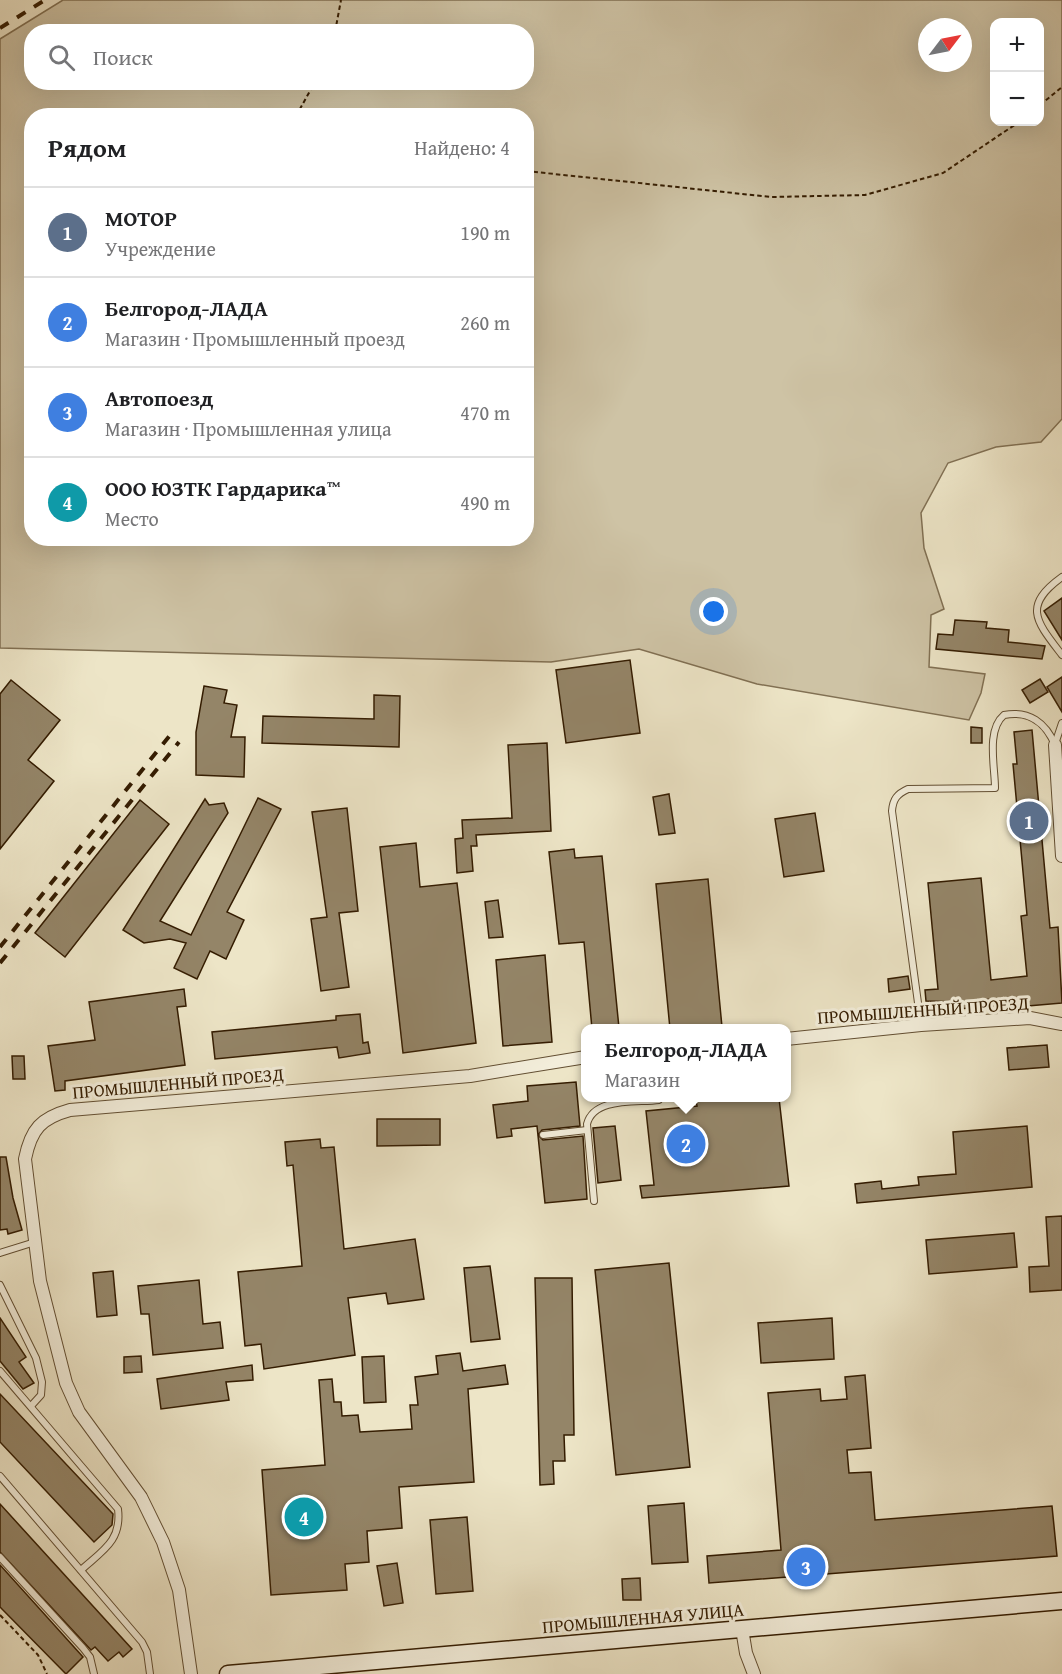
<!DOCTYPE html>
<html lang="ru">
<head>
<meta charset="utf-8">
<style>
  :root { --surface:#fff; --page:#f2f2f2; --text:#202124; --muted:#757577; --line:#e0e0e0; --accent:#2563eb }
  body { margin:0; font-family:"Gentium Book Plus",serif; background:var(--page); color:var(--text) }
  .controls { position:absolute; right:18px; top:18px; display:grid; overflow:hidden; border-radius:12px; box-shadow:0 6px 24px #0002 }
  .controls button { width:54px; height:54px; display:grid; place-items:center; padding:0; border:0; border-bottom:2px solid var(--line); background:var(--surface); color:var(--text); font:30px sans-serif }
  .compass { position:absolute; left:918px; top:18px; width:54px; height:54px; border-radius:50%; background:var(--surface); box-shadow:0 6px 24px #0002; rotate:58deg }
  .you { position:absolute; left:714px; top:612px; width:21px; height:21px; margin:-15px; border:4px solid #fff; border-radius:50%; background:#1a73e8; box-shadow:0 0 0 9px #1a73e833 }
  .badge { display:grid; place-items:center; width:39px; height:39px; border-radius:50%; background:var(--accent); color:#fff; font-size:20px; font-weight:700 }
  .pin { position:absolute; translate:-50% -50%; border:3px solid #fff; box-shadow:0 2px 6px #0006 }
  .popup { position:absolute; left:581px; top:1024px; width:210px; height:78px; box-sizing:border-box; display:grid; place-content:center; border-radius:12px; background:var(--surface); filter:drop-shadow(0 2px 4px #0005); font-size:20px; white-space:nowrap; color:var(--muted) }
  .popup b { font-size:22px; color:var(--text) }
  .popup::after { content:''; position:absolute; left:50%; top:100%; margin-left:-12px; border:12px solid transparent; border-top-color:var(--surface) }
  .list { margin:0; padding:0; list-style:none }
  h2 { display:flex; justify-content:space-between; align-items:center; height:78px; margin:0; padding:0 24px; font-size:26px }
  h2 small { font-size:20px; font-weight:400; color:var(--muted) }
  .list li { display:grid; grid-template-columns:39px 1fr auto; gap:18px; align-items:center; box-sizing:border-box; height:90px; padding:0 24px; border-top:2px solid var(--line) }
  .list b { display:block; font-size:22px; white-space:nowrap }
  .list p { margin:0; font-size:20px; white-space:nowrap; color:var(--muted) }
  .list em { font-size:20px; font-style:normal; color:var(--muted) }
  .icon { flex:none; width:33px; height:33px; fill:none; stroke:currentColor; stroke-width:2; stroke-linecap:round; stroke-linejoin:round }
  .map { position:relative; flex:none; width:1062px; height:1674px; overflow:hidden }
  .search { position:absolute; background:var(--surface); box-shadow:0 6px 24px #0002; left:24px; top:24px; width:510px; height:66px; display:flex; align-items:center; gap:15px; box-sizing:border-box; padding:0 21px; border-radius:24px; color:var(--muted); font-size:22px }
  .panel { position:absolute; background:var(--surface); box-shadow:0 6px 24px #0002; left:24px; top:108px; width:510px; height:438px; border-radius:24px }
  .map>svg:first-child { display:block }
</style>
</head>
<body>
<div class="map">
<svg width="1062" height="1674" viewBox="0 0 1062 1674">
  <rect width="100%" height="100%" fill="#ede5c7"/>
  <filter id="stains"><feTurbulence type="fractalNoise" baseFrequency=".00333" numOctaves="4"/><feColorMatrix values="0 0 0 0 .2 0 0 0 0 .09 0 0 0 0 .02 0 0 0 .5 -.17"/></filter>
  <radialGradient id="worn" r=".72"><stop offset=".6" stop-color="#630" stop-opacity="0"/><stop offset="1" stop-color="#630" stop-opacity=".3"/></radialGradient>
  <path fill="#cec3a5" stroke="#817053" stroke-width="1.5" fill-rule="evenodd" d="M63,0H1062V419L1041,442L996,447L948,463L921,513L924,548L944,609L931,615L929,667L985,674L981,693L969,720L757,684L639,649L551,662L0,648V39ZM994,22H1040V122H994ZM927,27H963V63H927ZM32,32H526V82H32ZM32,116H526V538H32Z"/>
  <g fill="#948568" stroke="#341c01" stroke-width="1.5">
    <polygon points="1062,598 1062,640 1044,611"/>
    <polygon points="955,620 987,622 986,628 1009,630 1008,642 1045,646 1042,659 936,649 938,634 953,635"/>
    <polygon points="630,660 640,733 566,743 556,670"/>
    <polygon points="1062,677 1062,712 1047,687"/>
    <polygon points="1040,679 1048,692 1030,703 1022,690"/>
    <polygon points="11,680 60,720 28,760 54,781 0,849 0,694"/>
    <polygon points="204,686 227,690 224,703 237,705 231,737 245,737 244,777 196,775 196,732"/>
    <polygon points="374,695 400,696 399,747 262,743 263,716 374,719"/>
    <polygon points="971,727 982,728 982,743 971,743"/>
    <polygon points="1032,730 1050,928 1058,927 1062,1003 993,1009 992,999 969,1001 970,1008 957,1009 956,1002 926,1001 925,990 938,989 928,883 981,878 991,980 1027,976 1021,916 1027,915 1013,764 1017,764 1014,732"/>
    <polygon points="547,743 551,831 476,835 477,846 471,846 473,871 457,873 455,839 463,838 462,820 512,818 508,745"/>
    <polygon points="669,794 675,833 659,835 653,797"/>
    <polygon points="258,798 281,809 227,912 244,920 226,959 210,951 197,979 174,968 186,943 170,939 144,943 123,930 205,799 209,805 224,803 228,813 160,921 191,935"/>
    <polygon points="140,800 169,824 65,957 35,933"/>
    <polygon points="347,808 358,911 339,913 349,987 321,991 311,919 327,917 312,812"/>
    <polygon points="815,813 824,871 784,877 775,819"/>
    <polygon points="416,843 420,887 457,883 476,1043 403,1053 380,847"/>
    <polygon points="574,849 575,858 602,856 619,1028 592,1029 584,942 559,944 549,852"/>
    <polygon points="708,879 722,1027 670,1029 656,884"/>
    <polygon points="498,900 503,937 489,938 485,902"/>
    <polygon points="545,955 552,1042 503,1046 496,960"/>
    <polygon points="908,976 910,989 889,992 888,979"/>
    <polygon points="184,989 186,1006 177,1007 185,1065 65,1081 65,1090 55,1091 48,1046 95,1040 89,1002"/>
    <polygon points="360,1014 363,1043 368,1042 370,1053 339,1058 337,1047 215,1059 212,1032 336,1020 336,1016"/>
    <polygon points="1047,1045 1049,1067 1009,1070 1007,1048"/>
    <polygon points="12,1056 24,1056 25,1079 13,1079"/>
    <polygon points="576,1082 580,1126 542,1130 538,1135 543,1140 583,1136 587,1199 545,1203 537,1126 511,1129 512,1136 497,1138 493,1105 528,1101 527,1086"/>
    <polygon points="733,1098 734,1101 779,1098 789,1186 642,1198 640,1186 654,1185 646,1111 697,1106 696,1100"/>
    <polygon points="377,1119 440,1119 440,1145 377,1146"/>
    <polygon points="615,1126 621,1180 598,1183 593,1128"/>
    <polygon points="1027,1126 1032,1187 857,1203 855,1184 881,1181 882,1189 919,1185 918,1177 956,1174 953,1132"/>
    <polygon points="320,1139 321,1148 334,1147 344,1249 415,1239 424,1299 388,1304 386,1293 348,1298 355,1355 264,1369 261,1344 245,1346 238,1272 302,1266 293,1165 287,1166 285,1142"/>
    <polygon points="0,1157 6,1157 13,1198 22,1230 8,1234 7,1229 0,1230"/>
    <polygon points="1062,1216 1062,1290 1030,1292 1029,1267 1049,1266 1046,1217"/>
    <polygon points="1014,1233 1017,1267 929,1274 926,1240"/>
    <polygon points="669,1263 690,1467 616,1475 595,1270"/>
    <polygon points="490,1266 500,1339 471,1342 464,1268"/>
    <polygon points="113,1271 117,1315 97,1317 93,1273"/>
    <polygon points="535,1278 572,1278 574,1435 564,1435 565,1461 553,1461 554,1484 540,1485"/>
    <polygon points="199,1280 203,1324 220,1322 223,1348 153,1355 149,1314 141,1314 138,1286"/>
    <polygon points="0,1318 26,1357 19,1362 34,1383 23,1389 0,1361"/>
    <polygon points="832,1318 834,1359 761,1363 758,1323"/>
    <polygon points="460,1353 463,1371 505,1365 508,1384 468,1389 474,1482 399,1487 402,1528 367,1531 369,1562 345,1564 347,1590 271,1595 262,1470 325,1465 319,1380 332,1379 334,1402 341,1402 342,1416 358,1415 360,1432 412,1429 410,1405 418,1405 415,1377 438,1374 436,1356"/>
    <polygon points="141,1356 142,1372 124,1373 124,1357"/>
    <polygon points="384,1356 386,1402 364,1403 362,1357"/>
    <polygon points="252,1365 253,1380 226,1382 229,1400 161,1409 157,1379"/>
    <polygon points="865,1375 871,1448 847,1450 849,1473 871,1472 875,1520 1052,1506 1057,1556 709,1583 707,1556 781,1550 768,1393 820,1389 821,1401 847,1399 845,1377"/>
    <polygon points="0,1394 113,1514 112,1525 94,1542 0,1442"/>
    <polygon points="684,1503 688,1562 652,1564 648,1506"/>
    <polygon points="0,1504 132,1649 123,1657 119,1652 108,1661 95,1647 91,1650 0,1552"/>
    <polygon points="467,1517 473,1591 436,1594 430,1520"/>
    <polygon points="397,1563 403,1603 384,1606 377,1566"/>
    <polygon points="0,1565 83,1657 66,1674 0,1607"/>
    <polygon points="640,1578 641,1600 623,1600 622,1579"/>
  </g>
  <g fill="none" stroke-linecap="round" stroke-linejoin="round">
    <defs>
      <g id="lane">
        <path d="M1062,577C1022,606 1036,621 1062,655"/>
        <polyline points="1055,744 1062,723"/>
        <path d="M921,1025L892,811C893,799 897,794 908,789L995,788C995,767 986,730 1004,715C1029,710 1046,723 1055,745"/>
        <polyline points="543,1135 587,1130"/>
        <path d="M594,1201L587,1124C594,1097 636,1103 659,1100L660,1098"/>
        <polyline points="0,1253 35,1242"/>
        <polyline points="0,1285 36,1358 42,1382 41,1395 31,1406"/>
        <path d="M0,1371L118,1509C122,1541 102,1551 81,1570"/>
        <polyline points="0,1476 142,1642 147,1652 150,1674"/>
        <polyline points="0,1557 83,1648 90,1657 94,1674"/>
      </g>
      <g id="street">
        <polyline points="1055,745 1062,856"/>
        <polyline points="786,1039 921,1025 1030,1018 1062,1024"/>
        <polyline points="742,1629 746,1653 754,1674"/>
        <path d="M191,1674L179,1590L163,1542L141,1497L79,1412L66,1383L40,1281L25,1159C31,1129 41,1118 70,1110L470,1076L586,1057"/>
      </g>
      <polyline id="secondary" points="228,1674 1062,1601"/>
    </defs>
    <use href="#lane" stroke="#624e32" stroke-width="8"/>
    <use href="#street" stroke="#624e32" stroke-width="14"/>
    <use href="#secondary" stroke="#341c01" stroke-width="19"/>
    <g stroke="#341c01" stroke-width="2" stroke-dasharray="4.5 3" stroke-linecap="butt">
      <polyline points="335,32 341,0"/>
      <polyline points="1040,105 1062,87"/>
      <polyline points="296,116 315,82"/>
      <polyline points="526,171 771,197 865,195 943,173 1019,122"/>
      <polyline points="0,1615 38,1655 47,1674"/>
    </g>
    <use href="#lane" stroke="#f3eedb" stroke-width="6"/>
    <use href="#street" stroke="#f3eedb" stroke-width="12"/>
    <use href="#secondary" stroke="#f3eedb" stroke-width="16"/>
    <g stroke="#341c01" stroke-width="4" stroke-dasharray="10 10" stroke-linecap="butt">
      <polyline points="0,28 45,0"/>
      <polyline points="0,947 171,734"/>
      <polyline points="0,963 179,742"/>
    </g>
  </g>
  <g text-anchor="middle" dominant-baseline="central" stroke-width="6" stroke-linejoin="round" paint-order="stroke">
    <g font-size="18" fill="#341c01" stroke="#f3eedb">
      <text transform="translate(923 1010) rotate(-4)">ПРОМЫШЛЕННЫЙ ПРОЕЗД</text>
      <text transform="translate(178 1083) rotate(-5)">ПРОМЫШЛЕННЫЙ ПРОЕЗД</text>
      <text transform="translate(643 1618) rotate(-5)">ПРОМЫШЛЕННАЯ УЛИЦА</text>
    </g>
  </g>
  <rect width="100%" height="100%" filter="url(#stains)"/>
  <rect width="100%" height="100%" fill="url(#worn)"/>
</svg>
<div class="controls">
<button>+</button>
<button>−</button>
</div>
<svg class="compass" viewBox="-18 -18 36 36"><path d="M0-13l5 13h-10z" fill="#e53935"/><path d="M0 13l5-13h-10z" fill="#757577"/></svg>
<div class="you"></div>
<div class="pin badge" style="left:1029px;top:821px;background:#5c6f8a">1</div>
<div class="pin badge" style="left:686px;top:1144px;background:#3f7fe0">2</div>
<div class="popup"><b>Белгород-ЛАДА</b>Магазин</div>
<div class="pin badge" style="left:806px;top:1567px;background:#3f7fe0">3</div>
<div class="pin badge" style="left:304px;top:1517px;background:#0f9aa8">4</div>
<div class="search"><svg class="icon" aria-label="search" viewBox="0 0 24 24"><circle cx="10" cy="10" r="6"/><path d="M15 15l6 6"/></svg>Поиск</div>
<section class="panel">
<h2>Рядом<small>Найдено: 4</small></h2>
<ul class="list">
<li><span class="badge" style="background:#5c6f8a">1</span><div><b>МОТОР</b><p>Учреждение</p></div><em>190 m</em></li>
<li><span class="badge" style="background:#3f7fe0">2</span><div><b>Белгород-ЛАДА</b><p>Магазин · Промышленный проезд</p></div><em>260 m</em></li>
<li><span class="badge" style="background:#3f7fe0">3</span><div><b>Автопоезд</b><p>Магазин · Промышленная улица</p></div><em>470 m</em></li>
<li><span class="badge" style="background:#0f9aa8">4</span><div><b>ООО ЮЗТК Гардарика™</b><p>Место</p></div><em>490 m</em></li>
</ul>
</section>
</div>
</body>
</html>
